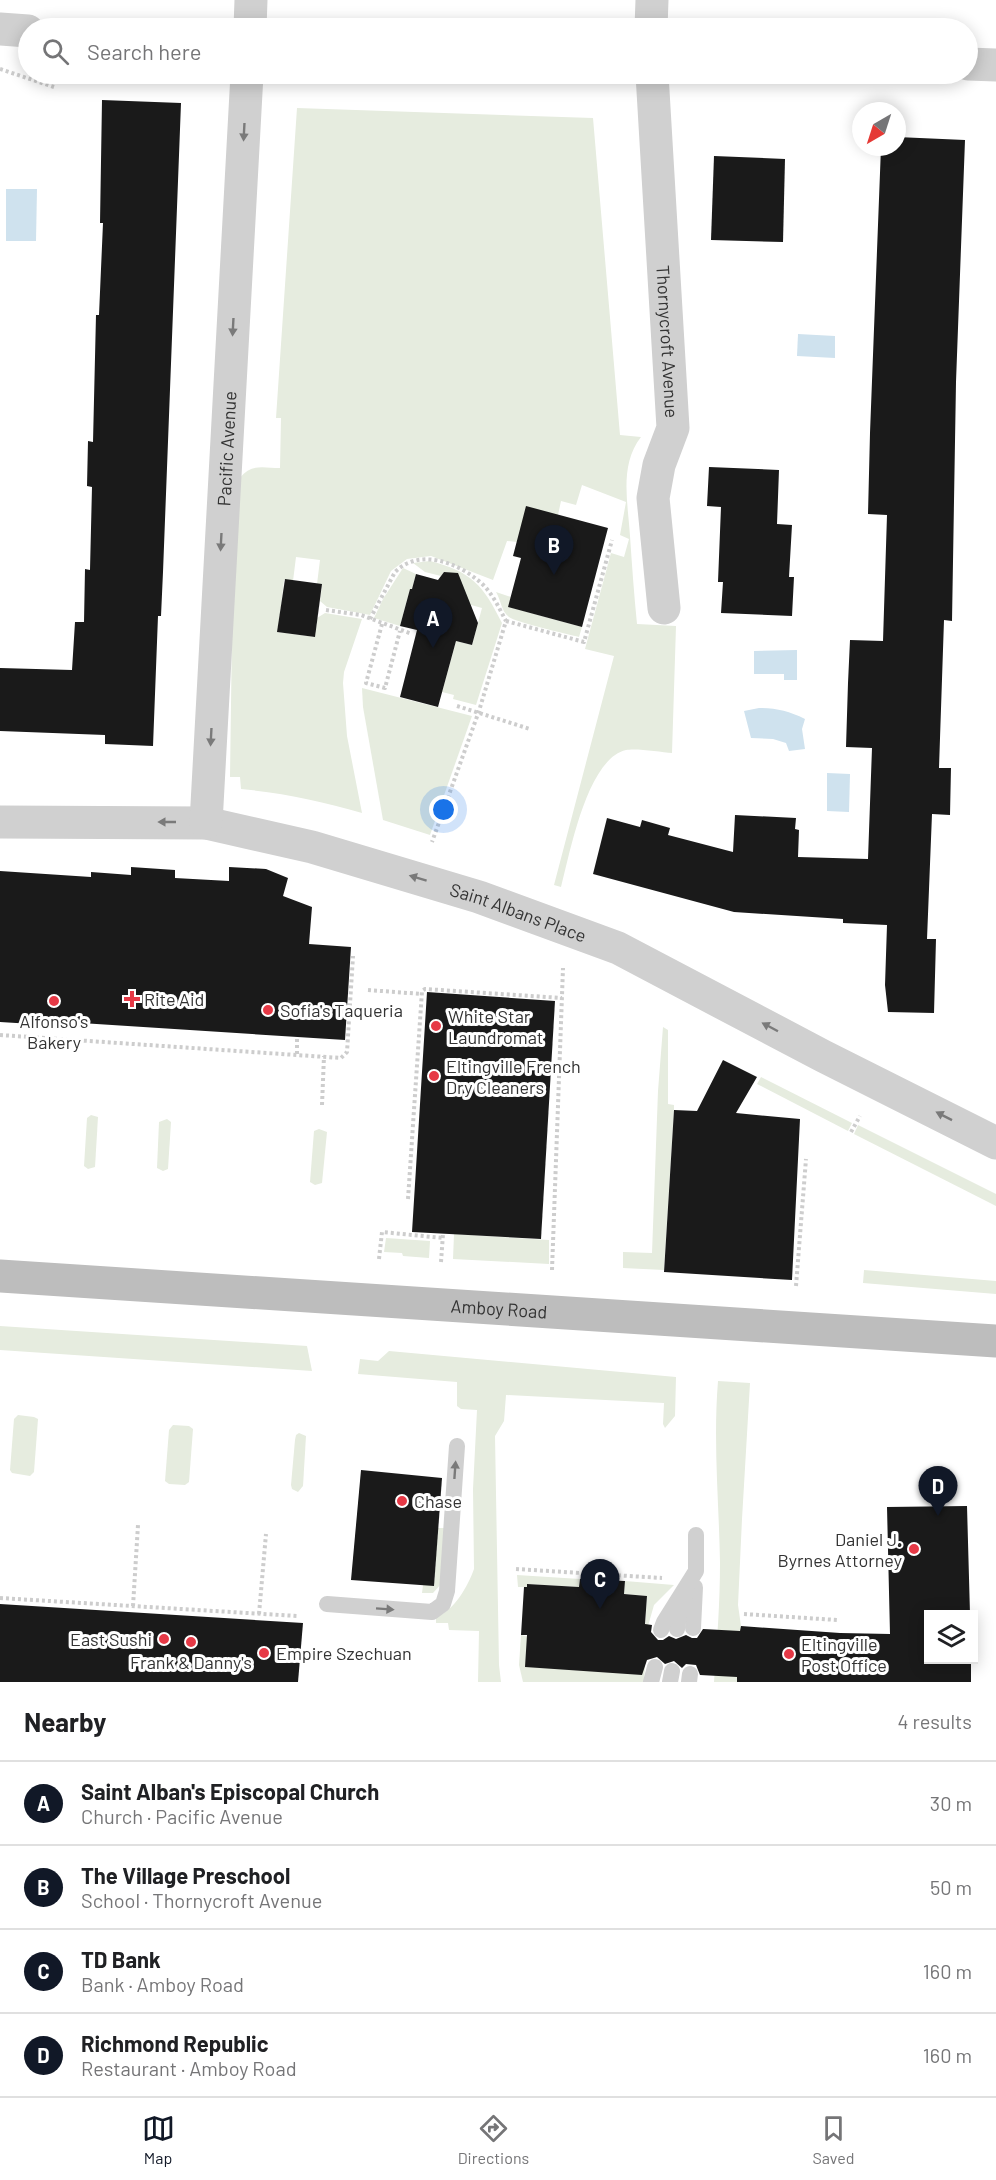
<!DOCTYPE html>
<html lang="en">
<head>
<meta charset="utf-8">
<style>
  :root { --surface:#fff; --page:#f6f6f6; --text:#202124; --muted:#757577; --line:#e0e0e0; --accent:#111827 }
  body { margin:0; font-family:Barlow,sans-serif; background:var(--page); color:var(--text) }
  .controls { position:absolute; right:18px; bottom:18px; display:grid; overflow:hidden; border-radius:0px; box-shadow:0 3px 15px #0003 }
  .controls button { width:54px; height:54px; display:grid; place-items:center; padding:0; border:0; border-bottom:2px solid var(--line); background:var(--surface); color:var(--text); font:30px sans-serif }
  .compass { position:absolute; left:852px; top:102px; width:54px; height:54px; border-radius:50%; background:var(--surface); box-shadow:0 3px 15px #0003; rotate:219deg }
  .you { position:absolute; left:444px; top:810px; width:21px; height:21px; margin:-15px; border:4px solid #fff; border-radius:50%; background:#1a73e8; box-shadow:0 0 0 9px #1a73e833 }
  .badge { display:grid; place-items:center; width:39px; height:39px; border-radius:50%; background:var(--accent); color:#fff; font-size:20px; font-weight:700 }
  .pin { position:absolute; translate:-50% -50px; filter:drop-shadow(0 2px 3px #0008) }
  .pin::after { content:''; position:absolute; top:32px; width:21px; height:18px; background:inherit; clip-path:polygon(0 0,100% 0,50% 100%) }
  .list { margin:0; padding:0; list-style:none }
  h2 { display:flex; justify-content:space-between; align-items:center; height:78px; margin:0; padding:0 24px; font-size:26px }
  h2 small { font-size:20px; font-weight:400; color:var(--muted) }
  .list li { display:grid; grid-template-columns:39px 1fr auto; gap:18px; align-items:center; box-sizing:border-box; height:84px; padding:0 24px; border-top:2px solid var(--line) }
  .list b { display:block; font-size:22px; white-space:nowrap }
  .list p { margin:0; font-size:20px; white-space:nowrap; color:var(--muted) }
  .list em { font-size:20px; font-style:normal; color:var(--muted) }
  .icon { flex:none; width:33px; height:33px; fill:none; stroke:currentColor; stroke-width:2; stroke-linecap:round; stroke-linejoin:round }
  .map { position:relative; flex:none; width:996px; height:1682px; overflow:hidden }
  .search { position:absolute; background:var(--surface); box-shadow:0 3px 15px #0003; left:18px; right:18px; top:18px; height:66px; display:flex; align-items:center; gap:15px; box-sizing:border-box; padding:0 21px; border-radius:33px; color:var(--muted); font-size:22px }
  .sheet { height:414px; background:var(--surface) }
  nav { display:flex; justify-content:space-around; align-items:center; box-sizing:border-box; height:84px; border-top:2px solid var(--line); background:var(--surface); font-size:16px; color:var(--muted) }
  nav a { display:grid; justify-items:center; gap:3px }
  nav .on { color:var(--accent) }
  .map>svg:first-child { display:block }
</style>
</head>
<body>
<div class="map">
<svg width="996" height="1682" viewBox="0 0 996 1682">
  <rect width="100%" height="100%" fill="#fff"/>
  <g fill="#e6ecdf">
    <path d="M297,108L593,118L620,435L641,437C619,465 628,503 630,536C632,565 634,595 637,624L676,626L672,753C661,752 636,748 626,750C587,759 570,853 561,887L554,885L614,656L585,649L611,553L624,557L629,539L620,535L626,502L582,485L576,505L561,501L558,515L517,542L507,541L493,580L431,556L407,559L391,571L370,615L327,607L320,601L322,585L317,584L320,560L296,557L293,581L284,580L278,632L315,637L317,618L325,613L362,619L344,672L343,683L347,736L362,813C322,801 283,793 241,789L240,777H230L232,632L240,478C251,463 264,468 280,468L281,418H276Z"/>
    <path d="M430,561C472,572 483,585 502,623L476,705L453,699L454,695L442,692L456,641L472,645L482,608L460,602L459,575L444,572L441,576L425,572L413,563Z"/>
    <polygon points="403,568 416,574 412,589 410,589 400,626 374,618 383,599"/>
    <path d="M496,592L511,597L509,607L582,627L579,637C567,634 515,622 509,617C501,611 501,600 496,592Z"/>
    <polygon points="362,688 472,716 430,835 383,820 363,707"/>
    <polygon points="663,1027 668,1030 668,1104 674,1105 674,1110 664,1270 623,1268 623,1252 652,1253 658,1091"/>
    <polygon points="761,1077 852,1123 848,1131 757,1084"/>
    <polygon points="91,1115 98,1117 95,1167 88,1169 84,1166 87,1118"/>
    <polygon points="167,1119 171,1122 168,1169 163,1171 157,1168 159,1122"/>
    <polygon points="858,1125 996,1194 996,1206 854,1134"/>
    <polygon points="319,1129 327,1132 322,1183 315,1185 310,1182 314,1131"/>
    <polygon points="454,1234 549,1240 549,1264 453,1259"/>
    <polygon points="386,1238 430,1241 429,1258 403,1256 402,1253 384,1252"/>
    <polygon points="864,1270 996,1281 996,1294 863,1283"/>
    <polygon points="0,1326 307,1346 312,1371 0,1350"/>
    <path d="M389,1351L676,1377L675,1416L665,1428L663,1424L664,1403L506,1395L504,1421L495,1436L499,1665L501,1682H478L479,1631L449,1630L448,1623H436V1617C454,1611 468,1586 474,1569L473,1489L477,1410L461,1409L457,1406V1382L358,1374L360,1359L378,1361Z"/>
    <path d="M718,1381L750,1383L742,1519L738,1605L741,1626L737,1682H714C717,1642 720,1603 720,1563C719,1502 713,1442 718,1381Z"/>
    <polygon points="18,1415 34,1417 38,1419 34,1472 30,1476 12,1473 10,1470 14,1419"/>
    <polygon points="173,1425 189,1426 193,1429 189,1482 185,1485 169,1484 165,1481 169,1430"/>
    <polygon points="299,1433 306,1436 303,1486 298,1492 292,1489 291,1485 295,1440 296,1435"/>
    <polygon points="438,1528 444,1528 441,1584 433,1593 422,1593 423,1585 434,1585"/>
    <polygon points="517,1575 580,1579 579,1587 527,1584 527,1587 518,1587"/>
    <polygon points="625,1581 674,1585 654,1605 648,1626 645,1629 647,1596 624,1594"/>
    <polygon points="521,1635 645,1666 644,1682 523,1682 519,1665"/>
  </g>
  <g fill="#cfe2ee">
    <polygon points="6,189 37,189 36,241 6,241"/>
    <polygon points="798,334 835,336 835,358 797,356"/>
    <polygon points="797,650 797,680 784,680 784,674 754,674 754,651"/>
    <path d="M759,708C776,708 789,711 805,719L802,729L805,749L789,751L786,743L773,739L751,738L744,711Z"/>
    <polygon points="827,773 850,774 849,812 827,811"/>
  </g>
  <g fill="#1a1a1a">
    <polygon points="102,100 181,103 163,572 161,616 158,616 153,746 105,744 105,735 0,731 0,668 72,670 75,622 84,622 85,569 90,570 92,487 87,486 88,441 93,442 96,315 99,315 103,223 100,223"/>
    <polygon points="897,137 965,140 956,382 952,621 944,620 939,768 951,768 950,815 932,814 927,939 936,939 934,1013 888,1012 885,985 887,925 843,923 843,919 734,912 593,874 607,818 640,827 642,820 670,828 668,835 733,852 735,815 796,818 795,829 799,830 798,857 868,859 872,748 846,747 848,683 850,640 883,641 887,515 868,514 870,433 881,147 897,147"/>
    <polygon points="714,156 785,159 783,242 711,240"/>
    <polygon points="709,467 779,470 777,524 792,525 789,577 794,577 792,616 721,613 723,582 718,582 721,507 707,506"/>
    <polygon points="526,506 608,528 582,627 508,607 521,558 513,556"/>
    <polygon points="444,572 458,573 478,623 472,645 456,641 438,707 400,697 417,630 400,626 410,589 412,589 416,574 438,580"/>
    <polygon points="285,579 322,584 315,637 277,632"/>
    <polygon points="131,867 175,870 175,878 229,881 229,867 266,869 288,878 283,896 312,907 309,944 351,947 345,1040 81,1023 81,1027 0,1022 0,871 91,877 91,872 131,875"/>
    <polygon points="427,992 555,1001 541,1239 412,1232"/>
    <polygon points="723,1060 757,1077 736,1113 800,1119 792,1280 664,1272 674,1110 697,1111"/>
    <polygon points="361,1470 442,1478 434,1586 351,1580"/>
    <polygon points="967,1506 970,1614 928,1614 928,1659 971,1659 971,1682 737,1682 737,1677 700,1675 696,1665 686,1664 682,1668 674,1661 665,1664 657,1657 647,1660 642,1675 525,1667 527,1635 521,1635 524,1587 527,1587 527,1584 579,1587 580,1579 625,1581 624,1594 647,1596 645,1624 652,1625 651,1632 658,1640 663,1640 669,1636 676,1639 686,1635 692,1638 697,1638 703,1629 740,1631 741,1626 840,1633 890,1634 887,1507"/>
    <polygon points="0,1604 303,1623 298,1682 0,1682"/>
  </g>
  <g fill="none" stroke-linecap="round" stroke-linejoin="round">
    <g stroke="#cdcdcd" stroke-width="4" stroke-dasharray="3 3" stroke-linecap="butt">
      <polyline points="0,69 54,87"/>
      <polyline points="326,610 361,615 412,634"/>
      <path d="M370,619L395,572C419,548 457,562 480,582C492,592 499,608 506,621L479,711L432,842"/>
      <polyline points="506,621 584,642 612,540"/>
      <polyline points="382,624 366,683 385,688 400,631"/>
      <polyline points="457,706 530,729"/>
      <polyline points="368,990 422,994"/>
      <polyline points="0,1035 341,1058 347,1052 353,956"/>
      <polyline points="297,1054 297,1037"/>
      <polyline points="322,1105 324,1056"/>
      <polyline points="851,1132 860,1116"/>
      <polyline points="408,1199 422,991 425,989 562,998"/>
      <polyline points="379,1259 382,1232 443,1238"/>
      <polyline points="441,1262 443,1234"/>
      <polyline points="552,1270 563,968"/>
      <polyline points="796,1286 806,1159"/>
      <polyline points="516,1569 662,1578"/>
      <polyline points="0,1598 297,1616"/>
      <polyline points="133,1606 138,1525"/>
      <polyline points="259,1614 266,1534"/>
      <polyline points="744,1614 837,1620"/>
    </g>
    <g stroke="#d0d0d0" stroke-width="16">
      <polyline points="327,1604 432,1612 443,1604 447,1591 457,1446"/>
      <polyline points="693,1628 695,1587"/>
      <polyline points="677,1629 679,1615 685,1600"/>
      <polyline points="661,1630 664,1622 696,1571 696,1535"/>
      <polyline points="651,1682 655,1667"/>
      <polyline points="670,1682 672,1671"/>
      <polyline points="689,1682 690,1674"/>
    </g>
    <g stroke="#d0d0d0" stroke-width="33">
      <polyline points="250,28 251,0"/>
      <polyline points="651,28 652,0"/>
      <polyline points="0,29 28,31"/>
      <polyline points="968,64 996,65"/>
      <path id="s1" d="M652,74L673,428L659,465L653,498L664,608"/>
      <path id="s2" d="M0,822L206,823L312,847L479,897L618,948L823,1056L996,1143"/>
      <path id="s3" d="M206,823L247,74"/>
    </g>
    <path stroke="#bdbdbd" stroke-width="33" id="s4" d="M0,1276L996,1341"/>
  </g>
  <defs><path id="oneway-solid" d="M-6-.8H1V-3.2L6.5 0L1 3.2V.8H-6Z" transform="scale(1.5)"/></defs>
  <g fill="#7a7a7a">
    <use href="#oneway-solid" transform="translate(244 132) rotate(93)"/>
    <use href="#oneway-solid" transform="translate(233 327) rotate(93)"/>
    <use href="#oneway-solid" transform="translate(221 542) rotate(93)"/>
    <use href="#oneway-solid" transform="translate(211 737) rotate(93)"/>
    <use href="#oneway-solid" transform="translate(167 822) rotate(-180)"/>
    <use href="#oneway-solid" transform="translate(418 878) rotate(-163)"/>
    <use href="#oneway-solid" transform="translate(770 1027) rotate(-152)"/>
    <use href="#oneway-solid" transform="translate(944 1116) rotate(-153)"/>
    <use href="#oneway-solid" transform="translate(455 1470) rotate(-86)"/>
    <use href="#oneway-solid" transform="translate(385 1609) rotate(4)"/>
  </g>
  <g fill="#e63946" stroke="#fff" stroke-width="2">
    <path d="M129 990h6v6h6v6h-6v6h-6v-6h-6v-6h6z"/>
    <circle cx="54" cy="1001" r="6"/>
    <circle cx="268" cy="1010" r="6"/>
    <circle cx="436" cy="1026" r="6"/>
    <circle cx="434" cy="1076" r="6"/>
    <circle cx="402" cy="1501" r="6"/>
    <circle cx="914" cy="1549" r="6"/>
    <circle cx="164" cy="1639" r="6"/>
    <circle cx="191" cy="1642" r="6"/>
    <circle cx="264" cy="1653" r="6"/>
    <circle cx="789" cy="1654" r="6"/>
  </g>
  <g text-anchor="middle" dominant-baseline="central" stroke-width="6" stroke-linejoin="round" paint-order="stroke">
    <g font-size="18" fill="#333" stroke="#fff">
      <text stroke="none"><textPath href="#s1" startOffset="268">Thornycroft Avenue</textPath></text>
      <text stroke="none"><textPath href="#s3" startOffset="375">Pacific Avenue</textPath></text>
      <text stroke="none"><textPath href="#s2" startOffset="531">Saint Albans Place</textPath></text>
      <text stroke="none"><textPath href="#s4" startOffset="500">Amboy Road</textPath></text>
    </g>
    <g font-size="18" fill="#333" stroke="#fff" text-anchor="start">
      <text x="144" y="999">Rite Aid</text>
      <text x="280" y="1010">Sofia's Taqueria</text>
      <text x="448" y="1016">White Star<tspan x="448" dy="21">Laundromat</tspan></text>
      <text x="54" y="1021" text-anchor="middle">Alfonso's<tspan x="54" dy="21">Bakery</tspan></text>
      <text x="446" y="1066">Eltingville French<tspan x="446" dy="21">Dry Cleaners</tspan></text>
      <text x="414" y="1501">Chase</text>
      <text x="902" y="1539" text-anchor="end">Daniel J.<tspan x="902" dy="21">Byrnes Attorney</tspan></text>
      <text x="152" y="1639" text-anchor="end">East Sushi</text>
      <text x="801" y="1644">Eltingville<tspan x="801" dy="21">Post Office</tspan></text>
      <text x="276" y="1653">Empire Szechuan</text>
      <text x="191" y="1662" text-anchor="middle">Frank &amp; Danny's</text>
    </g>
  </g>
</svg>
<div class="controls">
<button><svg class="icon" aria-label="layers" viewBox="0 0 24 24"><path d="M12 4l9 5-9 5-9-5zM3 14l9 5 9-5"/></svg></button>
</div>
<svg class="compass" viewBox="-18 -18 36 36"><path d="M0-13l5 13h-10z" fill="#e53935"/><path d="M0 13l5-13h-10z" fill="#757577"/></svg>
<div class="you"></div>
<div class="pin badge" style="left:433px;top:648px">A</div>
<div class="pin badge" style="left:554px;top:575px">B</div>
<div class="pin badge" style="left:600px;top:1609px">C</div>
<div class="pin badge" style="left:938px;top:1516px">D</div>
<div class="search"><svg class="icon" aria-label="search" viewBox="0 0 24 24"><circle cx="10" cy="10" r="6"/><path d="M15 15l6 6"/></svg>Search here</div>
</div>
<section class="sheet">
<h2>Nearby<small>4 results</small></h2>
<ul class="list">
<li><span class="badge">A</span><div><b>Saint Alban's Episcopal Church</b><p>Church · Pacific Avenue</p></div><em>30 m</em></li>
<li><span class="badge">B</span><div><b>The Village Preschool</b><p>School · Thornycroft Avenue</p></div><em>50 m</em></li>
<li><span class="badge">C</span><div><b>TD Bank</b><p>Bank · Amboy Road</p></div><em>160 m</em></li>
<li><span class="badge">D</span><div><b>Richmond Republic</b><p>Restaurant · Amboy Road</p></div><em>160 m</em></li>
</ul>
</section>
<nav>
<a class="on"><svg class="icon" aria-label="map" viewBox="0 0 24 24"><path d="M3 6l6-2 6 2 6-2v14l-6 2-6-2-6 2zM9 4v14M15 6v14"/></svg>Map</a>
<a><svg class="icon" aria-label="directions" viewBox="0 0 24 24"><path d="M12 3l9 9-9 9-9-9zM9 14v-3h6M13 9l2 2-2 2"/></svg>Directions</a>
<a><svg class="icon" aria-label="saved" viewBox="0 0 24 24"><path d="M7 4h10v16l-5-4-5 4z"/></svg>Saved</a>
</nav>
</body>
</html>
